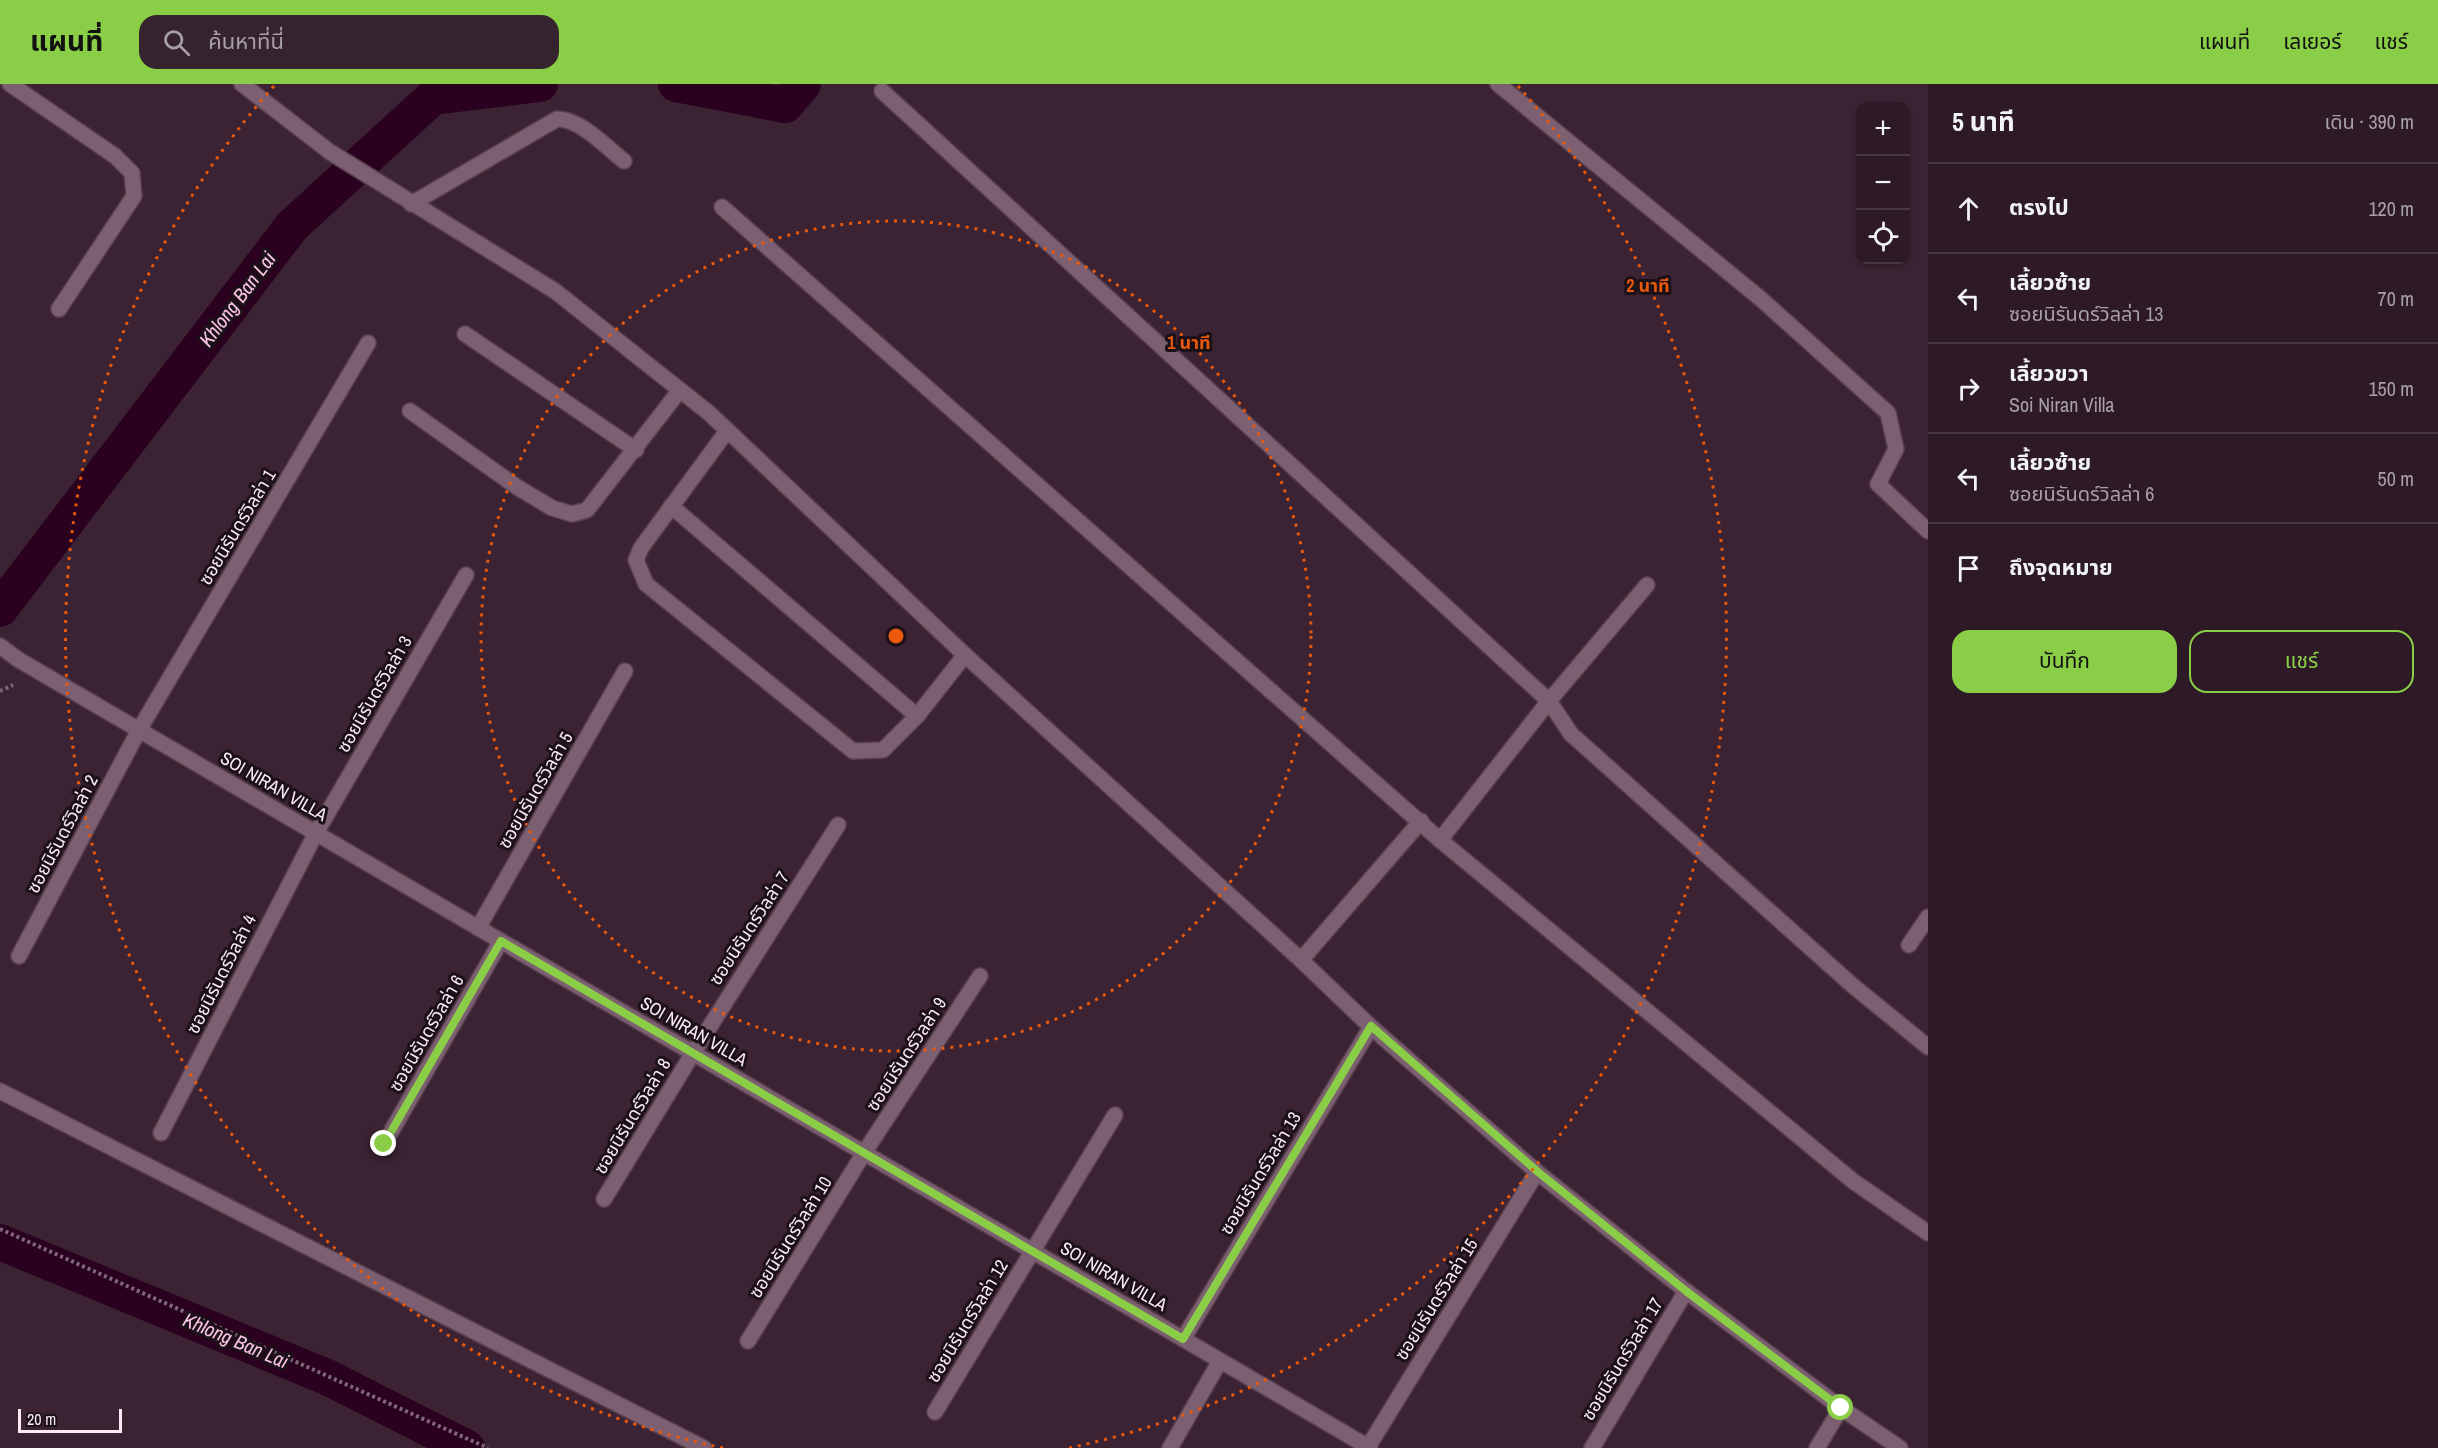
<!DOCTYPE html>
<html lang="th">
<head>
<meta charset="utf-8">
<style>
  :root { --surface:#2d1a26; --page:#35232e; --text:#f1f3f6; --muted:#a7a1a7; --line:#483843; --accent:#8ace47 }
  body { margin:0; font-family:"Archivo Narrow","Noto Sans Thai",sans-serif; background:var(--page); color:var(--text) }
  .controls { position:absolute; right:18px; top:18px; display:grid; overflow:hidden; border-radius:12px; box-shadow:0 2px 4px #0004 }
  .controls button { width:54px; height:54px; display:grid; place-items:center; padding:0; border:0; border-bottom:2px solid var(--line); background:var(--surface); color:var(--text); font:30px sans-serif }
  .scale { position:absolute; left:18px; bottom:15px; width:104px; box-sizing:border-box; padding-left:6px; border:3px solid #fcebf5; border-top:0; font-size:16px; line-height:21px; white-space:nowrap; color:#fcebf5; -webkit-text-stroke:4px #1c1118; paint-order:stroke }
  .stop { position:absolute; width:18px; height:18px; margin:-14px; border:4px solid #8ace47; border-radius:50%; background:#fff }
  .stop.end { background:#8ace47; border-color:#fff; box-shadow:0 2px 6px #0008 }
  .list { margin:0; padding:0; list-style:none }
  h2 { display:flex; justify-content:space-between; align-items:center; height:78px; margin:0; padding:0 24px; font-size:26px }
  h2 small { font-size:20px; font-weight:400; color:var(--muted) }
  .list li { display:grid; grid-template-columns:39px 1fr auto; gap:18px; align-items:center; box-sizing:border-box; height:90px; padding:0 24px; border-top:2px solid var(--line) }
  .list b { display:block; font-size:22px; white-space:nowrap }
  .list p { margin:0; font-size:20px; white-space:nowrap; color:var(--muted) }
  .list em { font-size:20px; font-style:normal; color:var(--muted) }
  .actions { display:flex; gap:12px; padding:18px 24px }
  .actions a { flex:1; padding:14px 0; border:2px solid var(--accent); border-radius:18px; text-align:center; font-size:21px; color:var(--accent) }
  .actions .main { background:var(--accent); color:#111 }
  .icon { flex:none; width:33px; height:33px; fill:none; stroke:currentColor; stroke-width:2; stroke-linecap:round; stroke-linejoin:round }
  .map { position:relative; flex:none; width:1928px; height:1364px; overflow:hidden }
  header { display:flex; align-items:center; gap:36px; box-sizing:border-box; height:84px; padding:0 30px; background:var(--accent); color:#111 }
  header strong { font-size:28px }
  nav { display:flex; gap:33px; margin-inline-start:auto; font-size:21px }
  .search { width:420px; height:54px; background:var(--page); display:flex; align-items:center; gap:15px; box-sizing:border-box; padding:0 21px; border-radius:18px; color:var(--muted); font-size:22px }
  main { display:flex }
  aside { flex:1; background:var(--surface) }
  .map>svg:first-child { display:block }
</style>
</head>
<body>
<header>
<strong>แผนที่</strong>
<div class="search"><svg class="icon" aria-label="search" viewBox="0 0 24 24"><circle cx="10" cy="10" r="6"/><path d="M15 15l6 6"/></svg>ค้นหาที่นี่</div>
<nav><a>แผนที่</a><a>เลเยอร์</a><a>แชร์</a></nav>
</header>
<main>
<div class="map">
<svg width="1928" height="1364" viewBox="0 0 1928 1364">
  <rect width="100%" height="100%" fill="#3c2333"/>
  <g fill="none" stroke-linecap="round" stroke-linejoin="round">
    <g stroke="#2a011e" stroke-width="36">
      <polyline points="676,0 785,21 803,0"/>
      <polyline points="0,525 292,142 433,13 540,0"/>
      <polyline points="0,1158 329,1294 467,1364"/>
    </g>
    <defs>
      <g id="minor">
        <polyline points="10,0 115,72 132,89 134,112 59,225"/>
        <polyline points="242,0 330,68 555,207 709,329 965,571 1301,876 1371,943 1537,1088 1686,1207 1841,1324 1900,1364"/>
        <polyline points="1498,0 1761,215 1888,329 1896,365 1878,400 1928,447"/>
        <polyline points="882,7 1549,617 1571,650 1852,901 1928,963"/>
        <path d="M411,120L557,35C581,35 606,63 624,77"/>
        <polyline points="722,123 1440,756 1853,1097 1928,1149"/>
        <polyline points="465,250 636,366"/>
        <polyline points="410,327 517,403 552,424 572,430 587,426 680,306"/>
        <polyline points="727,347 641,464 636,476 646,500 853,667 883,666 917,632 965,571"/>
        <polyline points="671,422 917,632"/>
        <polyline points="0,562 19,576 1370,1364"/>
        <polyline points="1440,756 1549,617 1647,501"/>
        <polyline points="478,844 625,587"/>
        <polyline points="1909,861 1928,833"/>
        <polyline points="19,872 139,646 368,259"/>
        <polyline points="1301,876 1421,737"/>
        <polyline points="0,1007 704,1364"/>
        <polyline points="161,1049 316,749 466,491"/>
        <polyline points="384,1060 501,857"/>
        <polyline points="604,1115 693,969 838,741"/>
        <polyline points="1183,1255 1371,943"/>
        <polyline points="748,1257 864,1069 980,892"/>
        <polyline points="935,1328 1115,1031"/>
        <polyline points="1368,1363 1537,1088"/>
        <polyline points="1170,1364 1220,1277"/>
        <polyline points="1592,1364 1686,1207"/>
        <polyline points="1817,1364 1841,1324"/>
      </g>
    </defs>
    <use href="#minor" stroke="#573f4e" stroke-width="18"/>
    <g stroke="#7f6977" stroke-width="4" stroke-dasharray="3 3" stroke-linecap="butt">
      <polyline points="0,607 13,601"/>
      <polyline points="0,1145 488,1364"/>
    </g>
    <use href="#minor" stroke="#7c5f70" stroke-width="15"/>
  </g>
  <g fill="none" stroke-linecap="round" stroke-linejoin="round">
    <polyline stroke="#8ace47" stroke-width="8" points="384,1060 501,857 1183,1255 1371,942 1538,1088 1686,1207 1841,1324"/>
  </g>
  <g fill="none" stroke="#e8590c" stroke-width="3" stroke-dasharray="3 6">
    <circle cx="896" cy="552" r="415"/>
    <path d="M723 1364A830 830 0 0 1 274 2M1518 2A830 830 0 0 1 1069 1364"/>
  </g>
  <g text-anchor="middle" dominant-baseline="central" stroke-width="6" stroke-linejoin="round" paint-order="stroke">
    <g font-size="18" fill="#fcebf5" stroke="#1c1118">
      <text transform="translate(237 443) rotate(-59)">ซอยนิรันดร์วิลล่า 1</text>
      <text transform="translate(374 610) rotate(-60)">ซอยนิรันดร์วิลล่า 3</text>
      <text transform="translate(274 702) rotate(30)">SOI NIRAN VILLA</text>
      <text transform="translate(535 706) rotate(-60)">ซอยนิรันดร์วิลล่า 5</text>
      <text transform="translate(62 750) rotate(-62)">ซอยนิรันดร์วิลล่า 2</text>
      <text transform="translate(749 844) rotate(-57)">ซอยนิรันดร์วิลล่า 7</text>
      <text transform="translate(221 890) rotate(-63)">ซอยนิรันดร์วิลล่า 4</text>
      <text transform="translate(694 947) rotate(30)">SOI NIRAN VILLA</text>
      <text transform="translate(426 949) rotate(-60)">ซอยนิรันดร์วิลล่า 6</text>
      <text transform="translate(906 970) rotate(-57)">ซอยนิรันดร์วิลล่า 9</text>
      <text transform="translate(632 1032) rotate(-59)">ซอยนิรันดร์วิลล่า 8</text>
      <text transform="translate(1260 1089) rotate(-59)">ซอยนิรันดร์วิลล่า 13</text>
      <text transform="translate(790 1153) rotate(-58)">ซอยนิรันดร์วิลล่า 10</text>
      <text transform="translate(1114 1192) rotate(30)">SOI NIRAN VILLA</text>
      <text transform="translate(1436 1215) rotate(-58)">ซอยนิรันดร์วิลล่า 15</text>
      <text transform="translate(967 1237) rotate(-59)">ซอยนิรันดร์วิลล่า 12</text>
      <text transform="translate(1622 1275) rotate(-59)">ซอยนิรันดร์วิลล่า 17</text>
    </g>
    <g font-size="20" font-style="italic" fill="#fbc3e4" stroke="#1c1118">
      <text transform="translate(237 215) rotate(-53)">Khlong Ban Lai</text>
      <text transform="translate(236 1256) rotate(23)">Khlong Ban Lai</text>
    </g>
  </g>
  <circle cx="896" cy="552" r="9" fill="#e8590c" stroke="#1c1118" stroke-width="3"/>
  <g font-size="18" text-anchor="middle" font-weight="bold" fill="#e8590c" stroke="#1c1118" stroke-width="6" stroke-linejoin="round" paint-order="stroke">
    <text x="1648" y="208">2 นาที</text>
    <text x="1189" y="265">1 นาที</text>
  </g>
</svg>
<div class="controls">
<button>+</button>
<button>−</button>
<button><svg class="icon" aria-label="locate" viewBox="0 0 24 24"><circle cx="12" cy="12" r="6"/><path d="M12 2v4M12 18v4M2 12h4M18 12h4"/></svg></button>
</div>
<div class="scale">20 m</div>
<div class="stop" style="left:1841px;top:1324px"></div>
<div class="stop end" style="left:384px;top:1060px"></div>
</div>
<aside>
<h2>5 นาที<small>เดิน · 390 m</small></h2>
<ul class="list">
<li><svg class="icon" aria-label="ahead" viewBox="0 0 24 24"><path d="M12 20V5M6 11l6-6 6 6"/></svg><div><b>ตรงไป</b></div><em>120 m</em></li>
<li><svg class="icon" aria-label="left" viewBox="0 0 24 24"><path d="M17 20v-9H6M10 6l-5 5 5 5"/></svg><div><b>เลี้ยวซ้าย</b><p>ซอยนิรันดร์วิลล่า 13</p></div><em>70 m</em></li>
<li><svg class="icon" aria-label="right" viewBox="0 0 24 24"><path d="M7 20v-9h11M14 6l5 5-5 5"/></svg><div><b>เลี้ยวขวา</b><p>Soi Niran Villa</p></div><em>150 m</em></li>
<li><svg class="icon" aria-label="left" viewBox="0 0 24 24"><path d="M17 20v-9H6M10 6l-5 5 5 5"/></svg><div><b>เลี้ยวซ้าย</b><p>ซอยนิรันดร์วิลล่า 6</p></div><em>50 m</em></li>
<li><svg class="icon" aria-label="arrive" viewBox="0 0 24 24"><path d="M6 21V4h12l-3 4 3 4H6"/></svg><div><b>ถึงจุดหมาย</b></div></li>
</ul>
<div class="actions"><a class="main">บันทึก</a><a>แชร์</a></div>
</aside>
</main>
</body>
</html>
